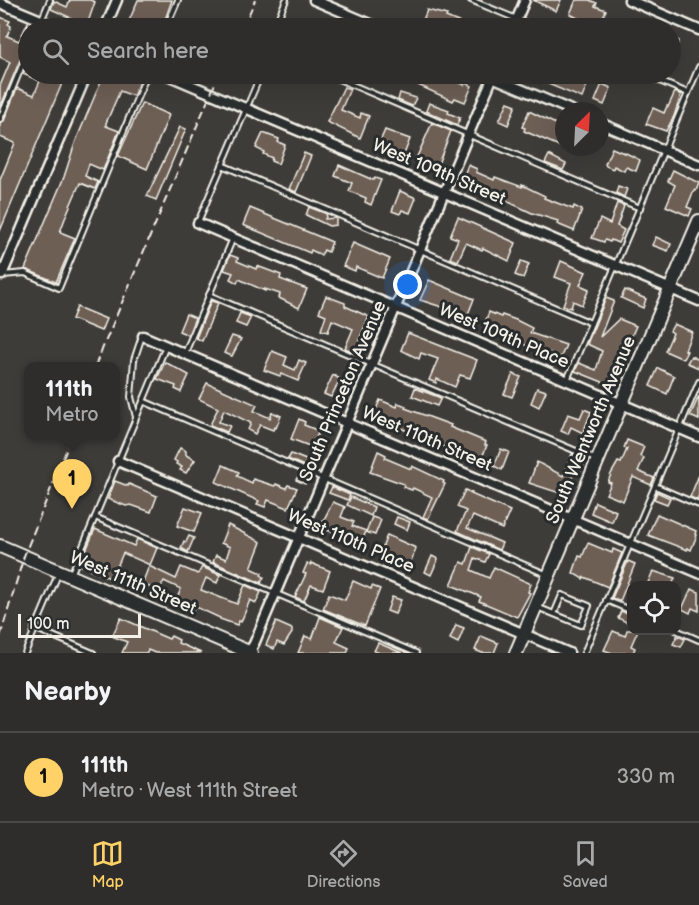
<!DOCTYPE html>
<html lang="en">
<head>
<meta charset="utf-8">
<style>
  :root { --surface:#2e2d2b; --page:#3a3937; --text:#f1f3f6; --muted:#a7a8a9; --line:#494947; --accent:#ffd166 }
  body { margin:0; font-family:"Balsamiq Sans",sans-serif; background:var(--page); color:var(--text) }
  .controls { position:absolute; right:18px; bottom:18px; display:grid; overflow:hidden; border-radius:12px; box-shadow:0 6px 24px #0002 }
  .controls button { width:54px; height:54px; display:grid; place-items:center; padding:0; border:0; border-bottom:2px solid var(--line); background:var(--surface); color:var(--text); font:30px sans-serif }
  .compass { position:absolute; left:555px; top:102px; width:54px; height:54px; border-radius:50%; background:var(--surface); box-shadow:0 6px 24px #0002; rotate:24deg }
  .scale { position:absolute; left:18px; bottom:15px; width:123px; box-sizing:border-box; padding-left:6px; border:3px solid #f4f1e8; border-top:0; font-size:16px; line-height:21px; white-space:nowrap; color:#f4f1e8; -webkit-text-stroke:4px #2a2d2e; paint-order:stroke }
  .you { position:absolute; left:408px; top:285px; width:21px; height:21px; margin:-15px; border:4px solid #fff; border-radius:50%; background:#1a73e8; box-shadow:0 0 0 9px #1a73e833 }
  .badge { display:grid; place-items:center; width:39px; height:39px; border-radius:50%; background:var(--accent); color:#111; font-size:20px; font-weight:700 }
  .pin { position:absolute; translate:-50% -50px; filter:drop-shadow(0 2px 3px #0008) }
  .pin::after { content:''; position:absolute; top:32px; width:21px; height:18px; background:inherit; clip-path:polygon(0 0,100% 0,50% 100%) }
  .popup { position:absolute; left:24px; top:362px; width:96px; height:78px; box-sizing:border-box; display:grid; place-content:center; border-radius:12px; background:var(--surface); filter:drop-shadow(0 2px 4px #0005); font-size:20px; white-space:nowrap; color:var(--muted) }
  .popup b { font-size:22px; color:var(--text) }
  .popup::after { content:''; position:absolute; left:50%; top:100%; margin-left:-12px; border:12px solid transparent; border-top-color:var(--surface) }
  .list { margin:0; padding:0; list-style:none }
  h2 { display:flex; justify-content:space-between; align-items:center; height:78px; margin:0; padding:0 24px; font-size:26px }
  h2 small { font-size:20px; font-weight:400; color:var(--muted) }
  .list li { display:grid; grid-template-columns:39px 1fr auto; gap:18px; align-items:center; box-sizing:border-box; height:90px; padding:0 24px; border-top:2px solid var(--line) }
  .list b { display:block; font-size:22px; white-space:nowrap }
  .list p { margin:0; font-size:20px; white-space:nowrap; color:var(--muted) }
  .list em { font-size:20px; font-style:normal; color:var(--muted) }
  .icon { flex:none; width:33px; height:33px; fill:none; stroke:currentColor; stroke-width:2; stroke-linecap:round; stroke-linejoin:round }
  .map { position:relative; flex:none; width:699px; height:653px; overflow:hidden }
  .search { position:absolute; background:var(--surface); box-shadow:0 6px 24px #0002; left:18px; right:18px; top:18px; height:66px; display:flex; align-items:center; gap:15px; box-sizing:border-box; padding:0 21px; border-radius:33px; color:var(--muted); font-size:22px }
  .sheet { height:168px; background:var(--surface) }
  nav { display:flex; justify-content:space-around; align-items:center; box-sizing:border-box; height:84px; border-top:2px solid var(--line); background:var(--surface); font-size:16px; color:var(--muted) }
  nav a { display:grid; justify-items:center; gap:3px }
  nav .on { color:var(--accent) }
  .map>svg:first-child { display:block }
</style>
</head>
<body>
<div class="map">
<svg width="699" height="653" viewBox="0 0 699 653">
  <rect width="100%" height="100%" fill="#3e3c39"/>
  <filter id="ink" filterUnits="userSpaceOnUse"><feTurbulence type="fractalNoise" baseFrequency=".0167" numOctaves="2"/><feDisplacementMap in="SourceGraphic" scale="12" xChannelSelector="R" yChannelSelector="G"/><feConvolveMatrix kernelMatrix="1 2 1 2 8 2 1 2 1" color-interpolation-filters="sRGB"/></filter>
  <g filter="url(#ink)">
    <g fill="#6e5e54" stroke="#f4f1e8" stroke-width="1.5">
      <polygon points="70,0 90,0 95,2 87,25 51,9 54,1 67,7"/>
      <polygon points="138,0 172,0 162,28 126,28"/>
      <polygon points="533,0 561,0 556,11"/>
      <polygon points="576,0 589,0 597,3 595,6 606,10 600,24 590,20 586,28 576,28 580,19 570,14"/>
      <polygon points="427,10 447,15 446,17 473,28 420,28"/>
      <polygon points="0,17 10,21 8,24 11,26 7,36 19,41 28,22 28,41 0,108 0,86 10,62 0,57"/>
      <polygon points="307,18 315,22 329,28 303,28"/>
      <polygon points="670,37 679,41 671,60 670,60"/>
      <polygon points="27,65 28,66 28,74 66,74 0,231 0,180 15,143 0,137 0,123 4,121 17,88 34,95 40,81 23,74"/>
      <polygon points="104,74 129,74 141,79 133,96 120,91 106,123 106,126 119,131 103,170 89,164 85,176 98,182 95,189 80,183 67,213 60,232 75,238 56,282 25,269 64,177 75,143"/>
      <polygon points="407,74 443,74 464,85 465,83 472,86 465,102 455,98 453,101 405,79"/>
      <polygon points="544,74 579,74 578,76 589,80 582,98 541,81"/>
      <polygon points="602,84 611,88 604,105 595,101"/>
      <polygon points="344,87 350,89 341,110 360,118 361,113 369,116 360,138 327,122"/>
      <polygon points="675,92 681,95 674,116 666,131 646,124 653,108 664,113 667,106 668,107"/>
      <polygon points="400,93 416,98 412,106 398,100"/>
      <polygon points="508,102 516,105 508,125 499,121"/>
      <polygon points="142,103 169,115 147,169 118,156"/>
      <polygon points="429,103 449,110 448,113 460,118 457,125 426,111"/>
      <polygon points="529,111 564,128 564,148 524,131 525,128 522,127"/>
      <polygon points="432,123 451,131 436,169 416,159"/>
      <polygon points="180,127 186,129 156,200 147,196"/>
      <polygon points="385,130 410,139 403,157 378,146"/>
      <polygon points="263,133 279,139 278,142 285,145 278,164 271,161 272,158 263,154 264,152 256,148"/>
      <polygon points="612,148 624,153 624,152 640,160 636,171 626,167 624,171 614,166 613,169 606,166 605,164"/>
      <polygon points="304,153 311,156 296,192 289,189"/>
      <polygon points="549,155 566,164 563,170 545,163"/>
      <polygon points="339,165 373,180 375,178 381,180 371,205 365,202 366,198 349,191 352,183 335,176"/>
      <polygon points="468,165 477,169 476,172 494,180 495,177 522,187 522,185 545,196 544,198 573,209 574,206 582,210 574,231 557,224 558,221 532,213 496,196 487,194 461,183"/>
      <polygon points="673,170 699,183 696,191 694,190 687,207 692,209 689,216 666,206 675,185 668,181"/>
      <polygon points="618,186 627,189 624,197 616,193"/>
      <polygon points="400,191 416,198 410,213 402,210 400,214 392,211"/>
      <polygon points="617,203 624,206 617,226 624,230 618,243 611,240 610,242 605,240 604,242 592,238 600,219 610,224"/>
      <polygon points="309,207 327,214 325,219 336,218 336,225 329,226 306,215"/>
      <polygon points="250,208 332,242 328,252 324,250 321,255 311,250 310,253 243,225"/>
      <polygon points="458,217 516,243 509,261 483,248 482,250 466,243 458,261 450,258 458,239 450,236"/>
      <polygon points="656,237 671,244 668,251 652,245"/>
      <polygon points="353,243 390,259 382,278 356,267 355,271 343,266"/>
      <polygon points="230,255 238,258 237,261 256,269 257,266 281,275 280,279 307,289 299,308 279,298 280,294 265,289 265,291 239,279 237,283 230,279 233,273 224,270"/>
      <polygon points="521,261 529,264 523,278 515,275"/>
      <polygon points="561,261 586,272 580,285 589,289 582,305 573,301 571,308 563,305 571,283 555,277"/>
      <polygon points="429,280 474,299 466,319 445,308 420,300"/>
      <polygon points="625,290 646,299 643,308 621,298"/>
      <polygon points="326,296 345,303 345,306 369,317 359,340 365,343 361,355 345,348 353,329 332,320 328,332 321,330 326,315 319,312"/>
      <polygon points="606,298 614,301 600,337 619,319 636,326 610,385 575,371 579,363 596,370 602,351 587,344"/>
      <polygon points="211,301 218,303 202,341 196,338"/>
      <polygon points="77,307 106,319 101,331 72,319"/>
      <polygon points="489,312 501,317 502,315 516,320 532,328 530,333 566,345 560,359 552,356 553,354 516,342 517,339 484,325"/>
      <polygon points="240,313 251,317 246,327 236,323"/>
      <polygon points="186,314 195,318 188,335 179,331"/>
      <polygon points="674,324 692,332 685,350 687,351 683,359 665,351 673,333 670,331"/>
      <polygon points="408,333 477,360 470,378 460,375 455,387 437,379 436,383 429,380 438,359 421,353 419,359 401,350"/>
      <polygon points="232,336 241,339 232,356 224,353"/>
      <polygon points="272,351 287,357 284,365 295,370 299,360 306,363 298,381 281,374 280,376 264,370"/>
      <polygon points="691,356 699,360 699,368 687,363"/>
      <polygon points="165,362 189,375 181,392 175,389 176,386 157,379"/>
      <polygon points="658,368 674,376 667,394 650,386"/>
      <polygon points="513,374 521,377 512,397 504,394"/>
      <polygon points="333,375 340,379 331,397 324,394"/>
      <polygon points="207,383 257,405 254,411 270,418 272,412 281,416 276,428 274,427 273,430 260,425 255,434 248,430 251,423 224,410 219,422 230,426 227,432 210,425 218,408 199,399"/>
      <polygon points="415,388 441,398 437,406 412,396"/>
      <polygon points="537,388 546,391 539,407 531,403"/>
      <polygon points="699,396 699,420 690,416"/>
      <polygon points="380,400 397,407 398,403 406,406 405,408 451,425 450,427 486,442 485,445 487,445 481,460 469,455 468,457 460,454 373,416"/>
      <polygon points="584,409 591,412 583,433 571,427 568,434 561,431 568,414 580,418"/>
      <polygon points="299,419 305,422 304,425 319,431 312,447 291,439"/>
      <polygon points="627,440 644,447 640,456 644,458 638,471 654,478 651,485 633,477 623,501 606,494 611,483 608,482 611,474 618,462 621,463 627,449 624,448"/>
      <polygon points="180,448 186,451 186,455 195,460 186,473 180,470 182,467 176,464 177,462 174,460"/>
      <polygon points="501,449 509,452 502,470 494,466"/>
      <polygon points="378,451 386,455 385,458 411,469 412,466 444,481 443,483 445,484 428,519 423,517 432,497 413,488 412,490 403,487 404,484 370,472"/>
      <polygon points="291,454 316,464 313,470 288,459"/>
      <polygon points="572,454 586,460 581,470 576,468 569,485 570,489 567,490 562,501 560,493 529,483 537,462 563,476"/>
      <polygon points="223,465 239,472 237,476 252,483 253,479 275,486 276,484 286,488 288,485 297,488 288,508 268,500 265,507 257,504 259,501 216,482"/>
      <polygon points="300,473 309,477 305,484 296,480"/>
      <polygon points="699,475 699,496 697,500 690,497"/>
      <polygon points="115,481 128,486 129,484 157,496 151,512 131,505 126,506 108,499"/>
      <polygon points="332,487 350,495 348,500 329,493"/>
      <polygon points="465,490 472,493 471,494 510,511 502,529 473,516 467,528 502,543 499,550 457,531 466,511 457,507"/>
      <polygon points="657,492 670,498 667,504 654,499"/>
      <polygon points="351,497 374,507 371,516 347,505"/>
      <polygon points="333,502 345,507 341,517 354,522 352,526 366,531 361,545 320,527"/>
      <polygon points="595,502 616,511 612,522 591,513"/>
      <polygon points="185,507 202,513 194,532 177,526"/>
      <polygon points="657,514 696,531 695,534 697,535 691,550 687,548 687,550 648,535"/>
      <polygon points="372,517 381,520 375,535 366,532"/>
      <polygon points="397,517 410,522 407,530 394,524"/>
      <polygon points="228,525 261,542 251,568 262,573 261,575 264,577 261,583 213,562 216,555 226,559 230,547 221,543"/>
      <polygon points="95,529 134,546 137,539 157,548 150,565 123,553 112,579 80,565"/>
      <polygon points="387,535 416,548 410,564 380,554"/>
      <polygon points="189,536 194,538 188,552 181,548 184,541 186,542"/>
      <polygon points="588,543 612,553 613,549 622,553 608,587 584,577 583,579 573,573 579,556 582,557"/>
      <polygon points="472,547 489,554 485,562 475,558 471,570 489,578 494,567 531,584 528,592 530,593 517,617 479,601 481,597 451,585 461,562 466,564"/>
      <polygon points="432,556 438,559 431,575 425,572"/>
      <polygon points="628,561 635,564 620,601 612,598"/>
      <polygon points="311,563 330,571 323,589 311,585 304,601 295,597 306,574 303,573 307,564 311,565"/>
      <polygon points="149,566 176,579 181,567 198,574 202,567 220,575 217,583 206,578 201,590 237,604 245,585 261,592 256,603 250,600 241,622 239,621 237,625 220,619 220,618 194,606 193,610 184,606 186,602 177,598 181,589 164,581 159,591 142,584"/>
      <polygon points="653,571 675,578 672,585 647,585"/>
      <polygon points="353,581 371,589 372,586 380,589 365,626 323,609 329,594 345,600"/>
      <polygon points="691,589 699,592 699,611 692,608 690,613 682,609"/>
      <polygon points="392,597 401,600 395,614 387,611"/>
      <polygon points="621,611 632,616 632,625 618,618"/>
      <polygon points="320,617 343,627 336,642 349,648 347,653 298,653 305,636 312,639"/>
      <polygon points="121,618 169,639 171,636 179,640 178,643 201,653 155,653 148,650 147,653 122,653 127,642 112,636"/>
      <polygon points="276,622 292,629 292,633 284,645 277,642 274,649 266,645"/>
      <polygon points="456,625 464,628 458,643 450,639"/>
      <polygon points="627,630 638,630 631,646 635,648 633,653 612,653 604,650 613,631 625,636"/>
      <polygon points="481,636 498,643 494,653 482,653 475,650"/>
      <polygon points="677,636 685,639 681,647 673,644"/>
      <polygon points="378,643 402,653 380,653 374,651"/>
    </g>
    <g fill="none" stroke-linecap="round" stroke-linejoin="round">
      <defs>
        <g id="lane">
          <polyline points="471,0 538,28"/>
          <polyline points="38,28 50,0"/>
          <polyline points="166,28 178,0"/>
          <polyline points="274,28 286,0"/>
          <polyline points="327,74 640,208"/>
          <polyline points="643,74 688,93"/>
          <polyline points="0,119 28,51"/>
          <polyline points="222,165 591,323"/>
          <polyline points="198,222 261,74"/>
          <polyline points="3,275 25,273 59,288 147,74"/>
          <polyline points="209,295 595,459"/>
          <polyline points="185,353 233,238"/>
          <polyline points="567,380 699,67"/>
          <polyline points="143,401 548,575"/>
          <polyline points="136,417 131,397 134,360 142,336"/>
          <polyline points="655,486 699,505"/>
          <polyline points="95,517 416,653"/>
          <polyline points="71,575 166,346"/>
          <polyline points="606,600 632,611"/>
          <polyline points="537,607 581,625 589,606 562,595 554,614"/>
          <polyline points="34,628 93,653"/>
          <polyline points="676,630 699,640"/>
          <polyline points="25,653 59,572"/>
          <polyline points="584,653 699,382"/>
        </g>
        <g id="street">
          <polyline points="314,0 380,28"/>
          <polyline points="629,0 699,30"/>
          <polyline points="0,3 60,28"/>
          <polyline points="105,28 117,0"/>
          <polyline points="513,28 525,0"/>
          <polyline points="165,74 699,301"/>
          <polyline points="485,74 573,111"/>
          <polyline points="600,123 699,165"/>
          <polyline points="198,223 699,437"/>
          <polyline points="0,274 2,275 87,74"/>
          <polyline points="143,336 699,573"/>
          <polyline points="118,461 569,653"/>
          <polyline points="248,653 254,644 494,74"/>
        </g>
        <g id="secondary">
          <polyline points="0,546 251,653"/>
          <polyline points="516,653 699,221"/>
        </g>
      </defs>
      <use href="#lane" stroke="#f4f1e8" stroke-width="8"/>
      <use href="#street" stroke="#f4f1e8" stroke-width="13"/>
      <use href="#secondary" stroke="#f4f1e8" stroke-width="16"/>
      <use href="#lane" stroke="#2a2d2e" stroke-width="4"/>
      <use href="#street" stroke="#2a2d2e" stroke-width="8"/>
      <use href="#secondary" stroke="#2a2d2e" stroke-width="12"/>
      <g stroke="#f4f1e8" stroke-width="2" stroke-dasharray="9 4.5" stroke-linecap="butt">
        <polyline points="243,28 255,0"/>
        <polyline points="95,366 219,74"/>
        <polyline points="0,637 24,556 72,436"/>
      </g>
    </g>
  </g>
  <g text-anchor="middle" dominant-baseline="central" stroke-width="6" stroke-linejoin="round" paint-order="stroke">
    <g font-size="18" fill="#f4f1e8" stroke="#2a2d2e">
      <text transform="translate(439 172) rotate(23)">West 109th Street</text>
      <text transform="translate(504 336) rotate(23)">West 109th Place</text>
      <text transform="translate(343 391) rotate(-67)">South Princeton Avenue</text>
      <text transform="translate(591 430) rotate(-67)">South Wentworth Avenue</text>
      <text transform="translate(427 439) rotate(23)">West 110th Street</text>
      <text transform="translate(351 541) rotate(23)">West 110th Place</text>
      <text transform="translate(133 583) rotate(23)">West 111th Street</text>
    </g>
  </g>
</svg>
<div class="controls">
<button><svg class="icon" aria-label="locate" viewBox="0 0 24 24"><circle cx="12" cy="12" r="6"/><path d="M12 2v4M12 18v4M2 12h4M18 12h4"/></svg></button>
</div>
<svg class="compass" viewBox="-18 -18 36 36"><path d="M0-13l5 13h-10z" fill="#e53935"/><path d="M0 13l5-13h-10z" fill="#a7a8a9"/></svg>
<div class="scale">100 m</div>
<div class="you"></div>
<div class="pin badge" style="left:72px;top:509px">1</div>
<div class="popup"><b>111th</b>Metro</div>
<div class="search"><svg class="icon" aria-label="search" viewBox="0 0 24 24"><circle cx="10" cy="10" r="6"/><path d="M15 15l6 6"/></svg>Search here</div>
</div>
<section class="sheet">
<h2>Nearby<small></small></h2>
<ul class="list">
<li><span class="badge">1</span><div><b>111th</b><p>Metro · West 111th Street</p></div><em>330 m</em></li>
</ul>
</section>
<nav>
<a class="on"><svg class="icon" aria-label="map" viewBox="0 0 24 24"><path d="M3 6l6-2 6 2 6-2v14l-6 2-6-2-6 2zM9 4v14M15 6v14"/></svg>Map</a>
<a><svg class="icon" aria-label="directions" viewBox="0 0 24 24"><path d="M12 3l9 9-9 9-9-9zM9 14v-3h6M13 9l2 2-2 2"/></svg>Directions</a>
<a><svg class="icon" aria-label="saved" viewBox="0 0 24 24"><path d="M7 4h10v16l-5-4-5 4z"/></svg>Saved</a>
</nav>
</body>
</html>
